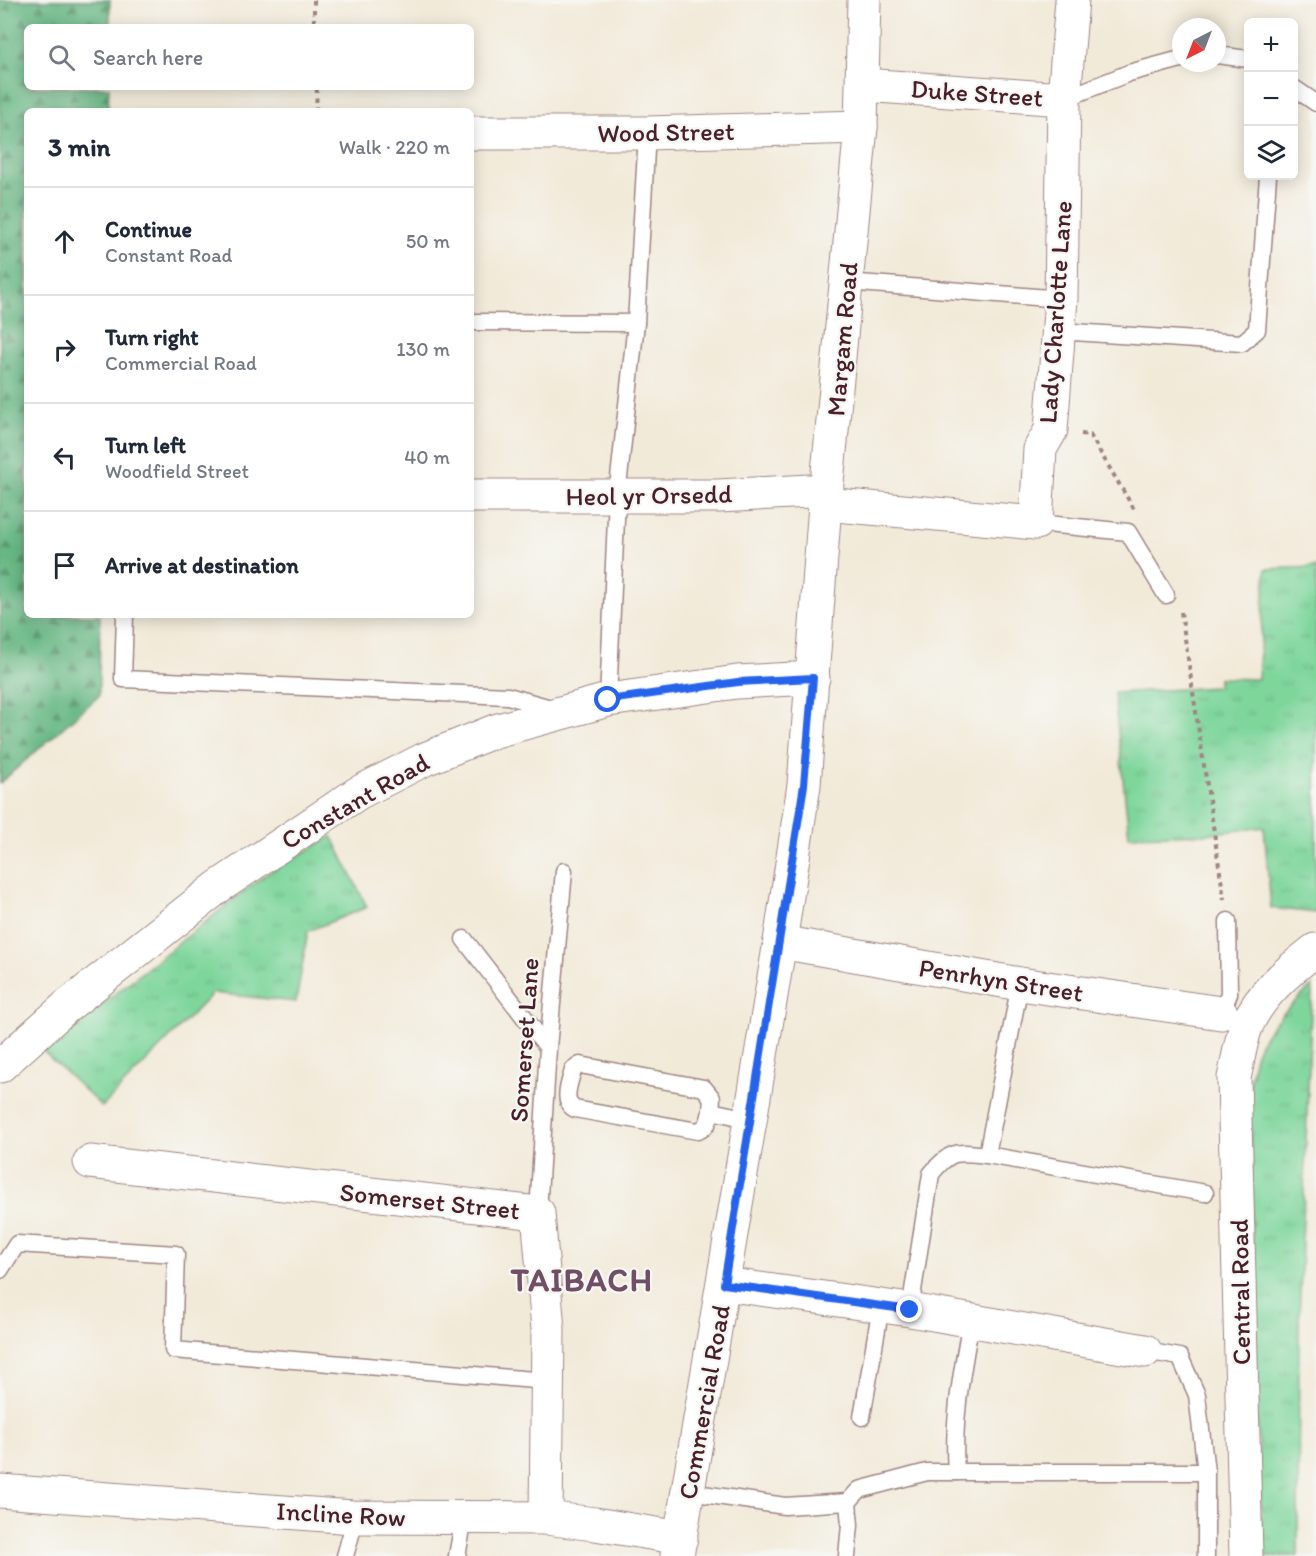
<!DOCTYPE html>
<html lang="en">
<head>
<meta charset="utf-8">
<style>
  :root { --surface:#fff; --page:#f2f2f3; --text:#1f2937; --muted:#747a83; --line:#e0e1e3 }
  body { margin:0; font-family:Itim,sans-serif; background:var(--page); color:var(--text) }
  .controls { position:absolute; right:18px; top:18px; display:grid; overflow:hidden; border-radius:9px; box-shadow:0 3px 15px #0003 }
  .controls button { width:54px; height:54px; display:grid; place-items:center; padding:0; border:0; border-bottom:2px solid var(--line); background:var(--surface); color:var(--text); font:30px sans-serif }
  .compass { position:absolute; left:1172px; top:18px; width:54px; height:54px; border-radius:50%; background:var(--surface); box-shadow:0 3px 15px #0003; rotate:222deg }
  .stop { position:absolute; width:18px; height:18px; margin:-14px; border:4px solid #2563eb; border-radius:50%; background:#fff }
  .stop.end { background:#2563eb; border-color:#fff; box-shadow:0 2px 6px #0008 }
  .list { margin:0; padding:0; list-style:none }
  h2 { display:flex; justify-content:space-between; align-items:center; height:78px; margin:0; padding:0 24px; font-size:26px }
  h2 small { font-size:20px; font-weight:400; color:var(--muted) }
  .list li { display:grid; grid-template-columns:39px 1fr auto; gap:18px; align-items:center; box-sizing:border-box; height:108px; padding:0 24px; border-top:2px solid var(--line) }
  .list b { display:block; font-size:22px; white-space:nowrap }
  .list p { margin:0; font-size:20px; white-space:nowrap; color:var(--muted) }
  .list em { font-size:20px; font-style:normal; color:var(--muted) }
  .icon { flex:none; width:33px; height:33px; fill:none; stroke:currentColor; stroke-width:2; stroke-linecap:round; stroke-linejoin:round }
  .map { position:relative; flex:none; width:1316px; height:1556px; overflow:hidden }
  .search { position:absolute; background:var(--surface); box-shadow:0 3px 15px #0003; left:24px; top:24px; width:450px; height:66px; display:flex; align-items:center; gap:15px; box-sizing:border-box; padding:0 21px; border-radius:9px; color:var(--muted); font-size:22px }
  .panel { position:absolute; background:var(--surface); box-shadow:0 3px 15px #0003; left:24px; top:108px; width:450px; height:510px; border-radius:9px }
  .map>svg:first-child { display:block }
</style>
</head>
<body>
<div class="map">
<svg width="1316" height="1556" viewBox="0 0 1316 1556">
  <defs>
    <pattern id="grass-tufts" width="24" height="20" patternUnits="userSpaceOnUse" patternTransform="scale(1.5)"><rect width="24" height="20" fill="#7ed69b"/><path d="M3 7l-1-3M5 7V3M7 7l1-3M15 17l-1-3M17 17v-4M19 17l1-3" fill="none" stroke="#6eb786"/></pattern>
    <pattern id="forest-firs" width="22" height="20" patternUnits="userSpaceOnUse" patternTransform="scale(1.5)"><rect width="22" height="20" fill="#66b783"/><path d="M5 1l3.5 6h-7zM16 11l3.5 6h-7z" fill="#56946b"/></pattern>
  </defs>
  <rect width="100%" height="100%" fill="#f6f6f2"/>
  <filter id="ink" filterUnits="userSpaceOnUse"><feTurbulence type="fractalNoise" baseFrequency=".0167" numOctaves="2"/><feDisplacementMap in="SourceGraphic" scale="12" xChannelSelector="R" yChannelSelector="G"/><feConvolveMatrix kernelMatrix="1 2 1 2 8 2 1 2 1" color-interpolation-filters="sRGB"/></filter>
  <filter id="wash" filterUnits="userSpaceOnUse"><feTurbulence type="fractalNoise" baseFrequency=".008" numOctaves="4" result="noise"/><feDisplacementMap in="SourceGraphic" scale="24" xChannelSelector="R" yChannelSelector="G"/><feGaussianBlur stdDeviation="1.35" result="paint"/><feColorMatrix in="noise" values="0 0 0 0 0 0 0 0 0 0 0 0 0 0 0 0 0 1.4 0 .05"/><feComposite in="paint" operator="in"/></filter>
  <g filter="url(#wash)">
    <rect width="100%" height="100%" fill="#f2ead9"/>
    <g fill="url(#grass-tufts)" stroke="#647a63" stroke-width="1.5">
      <polygon points="1316,567 1316,913 1271,908 1264,827 1207,834 1129,836 1114,693 1218,687 1218,678 1258,679 1266,569"/>
      <polygon points="332,836 367,907 308,931 296,1002 213,993 102,1107 43,1051 263,876"/>
      <path d="M1312,986L1299,1321L1298,1556H1263L1252,1304L1250,1082C1252,1072 1253,1060 1257,1050C1268,1025 1292,1005 1312,986Z"/>
    </g>
    <polygon fill="url(#forest-firs)" stroke="#586b57" stroke-width="1.5" points="0,0 110,0 110,27 27,27 27,87 109,87 108,111 27,111 27,615 100,615 99,696 0,783"/>
  </g>
  <g filter="url(#ink)">
    <g fill="none" stroke-linecap="round" stroke-linejoin="round">
      <defs>
        <g id="lane">
          <polyline points="1217,55 1248,59"/>
          <polyline points="1294,88 1316,103"/>
          <polyline points="1064,99 1129,73 1181,59"/>
          <polyline points="847,282 1061,299"/>
          <polyline points="471,322 636,323"/>
          <polyline points="1058,331 1242,343 1257,330 1268,176"/>
          <polyline points="1036,523 1128,532 1166,595"/>
          <polyline points="125,615 123,679 508,696 554,709"/>
          <polyline points="608,700 617,496 636,323 647,133"/>
          <polyline points="464,939 548,1048"/>
          <polyline points="1221,1013 1229,994 1228,921"/>
          <path d="M711,1111C709,1121 708,1127 698,1131L575,1109C561,1102 570,1082 573,1070L580,1065L704,1088L712,1098L711,1111L749,1119"/>
          <polyline points="987,1155 1020,984"/>
          <polyline points="538,1213 548,1048 564,871"/>
          <polyline points="0,1270 17,1244 176,1254 173,1350 547,1381"/>
          <path d="M910,1310L931,1174C951,1149 957,1152 987,1155L1205,1193"/>
          <polyline points="1145,1351 1180,1357 1197,1395 1206,1472 1206,1556"/>
          <polyline points="862,1417 881,1306"/>
          <path d="M956,1472C952,1422 962,1371 971,1321"/>
          <polyline points="689,1492 785,1506 848,1502 859,1490 927,1472 1206,1472"/>
          <polyline points="345,1556 352,1531 353,1517"/>
          <polyline points="457,1556 464,1518"/>
          <polyline points="847,1556 850,1525 848,1502"/>
        </g>
        <g id="street">
          <polyline points="863,85 1064,99"/>
          <polyline points="471,133 647,133 861,127"/>
          <polyline points="471,496 719,496 827,490"/>
          <polyline points="825,504 1036,523 1040,449 1051,430 1061,299 1064,99 1072,0"/>
          <polyline points="780,942 1020,984 1221,1013"/>
          <polyline points="0,1066 66,1007 218,887 358,793 425,759 495,731 608,700 737,682 813,678"/>
          <polyline points="90,1162 538,1213 548,1329 546,1518"/>
          <polyline points="724,1284 910,1310 1145,1351"/>
          <polyline points="0,1491 353,1517 546,1518 595,1524 681,1538"/>
          <path d="M1246,1556L1234,1078C1238,1061 1240,1043 1246,1027C1259,995 1289,970 1315,950"/>
        </g>
        <polyline id="primary" points="677,1556 780,942 804,785 825,504 861,127 864,0"/>
      </defs>
      <use href="#lane" stroke="#9e8482" stroke-width="19"/>
      <use href="#street" stroke="#9e8482" stroke-width="35"/>
      <use href="#primary" stroke="#9e8482" stroke-width="35"/>
      <g stroke="#9e8482" stroke-width="4" stroke-dasharray="4.5 4.5" stroke-linecap="butt">
        <polyline points="314,0 314,27"/>
        <polyline points="316,111 317,87"/>
        <polyline points="1081,434 1090,435 1134,509"/>
        <polyline points="1181,612 1224,899"/>
      </g>
      <use href="#lane" stroke="#fff" stroke-width="16"/>
      <use href="#street" stroke="#fff" stroke-width="33"/>
      <use href="#primary" stroke="#fff" stroke-width="33"/>
    </g>
  </g>
  <g fill="none" stroke-linecap="round" stroke-linejoin="round" filter="url(#ink)">
    <polyline stroke="#2563eb" stroke-width="8" points="608,700 738,682 813,678 804,785 724,1284 910,1310"/>
  </g>
  <g text-anchor="middle" dominant-baseline="central" stroke-width="4.5" stroke-linejoin="round" paint-order="stroke">
    <g font-size="26" fill="#4a1f2b" stroke="#f6f6f2">
      <text transform="translate(977 93) rotate(4)">Duke Street</text>
      <text transform="translate(666 132) rotate(-1)">Wood Street</text>
      <text transform="translate(1055 312) rotate(-86)">Lady Charlotte Lane</text>
      <text transform="translate(842 339) rotate(-85)">Margam Road</text>
      <text transform="translate(649 495) rotate(-1)">Heol yr Orsedd</text>
      <text transform="translate(355 801) rotate(-30)">Constant Road</text>
      <text transform="translate(1001 980) rotate(9)">Penrhyn Street</text>
      <text transform="translate(524 1040) rotate(-86)">Somerset Lane</text>
      <text transform="translate(430 1201) rotate(6)">Somerset Street</text>
      <text transform="translate(1240 1292) rotate(-91)">Central Road</text>
      <text transform="translate(704 1402) rotate(-80)">Commercial Road</text>
      <text transform="translate(341 1514) rotate(3)">Incline Row</text>
    </g>
    <g font-size="32" font-weight="bold" letter-spacing="1.5" fill="#704f66" stroke="#f6f6f2">
      <text x="582" y="1280">TAIBACH</text>
    </g>
  </g>
</svg>
<div class="controls">
<button>+</button>
<button>−</button>
<button><svg class="icon" aria-label="layers" viewBox="0 0 24 24"><path d="M12 4l9 5-9 5-9-5zM3 14l9 5 9-5"/></svg></button>
</div>
<svg class="compass" viewBox="-18 -18 36 36"><path d="M0-13l5 13h-10z" fill="#e53935"/><path d="M0 13l5-13h-10z" fill="#747a83"/></svg>
<div class="stop" style="left:608px;top:700px"></div>
<div class="stop end" style="left:910px;top:1310px"></div>
<div class="search"><svg class="icon" aria-label="search" viewBox="0 0 24 24"><circle cx="10" cy="10" r="6"/><path d="M15 15l6 6"/></svg>Search here</div>
<section class="panel">
<h2>3 min<small>Walk · 220 m</small></h2>
<ul class="list">
<li><svg class="icon" aria-label="ahead" viewBox="0 0 24 24"><path d="M12 20V5M6 11l6-6 6 6"/></svg><div><b>Continue</b><p>Constant Road</p></div><em>50 m</em></li>
<li><svg class="icon" aria-label="right" viewBox="0 0 24 24"><path d="M7 20v-9h11M14 6l5 5-5 5"/></svg><div><b>Turn right</b><p>Commercial Road</p></div><em>130 m</em></li>
<li><svg class="icon" aria-label="left" viewBox="0 0 24 24"><path d="M17 20v-9H6M10 6l-5 5 5 5"/></svg><div><b>Turn left</b><p>Woodfield Street</p></div><em>40 m</em></li>
<li><svg class="icon" aria-label="arrive" viewBox="0 0 24 24"><path d="M6 21V4h12l-3 4 3 4H6"/></svg><div><b>Arrive at destination</b></div></li>
</ul>
</section>
</div>
</body>
</html>
